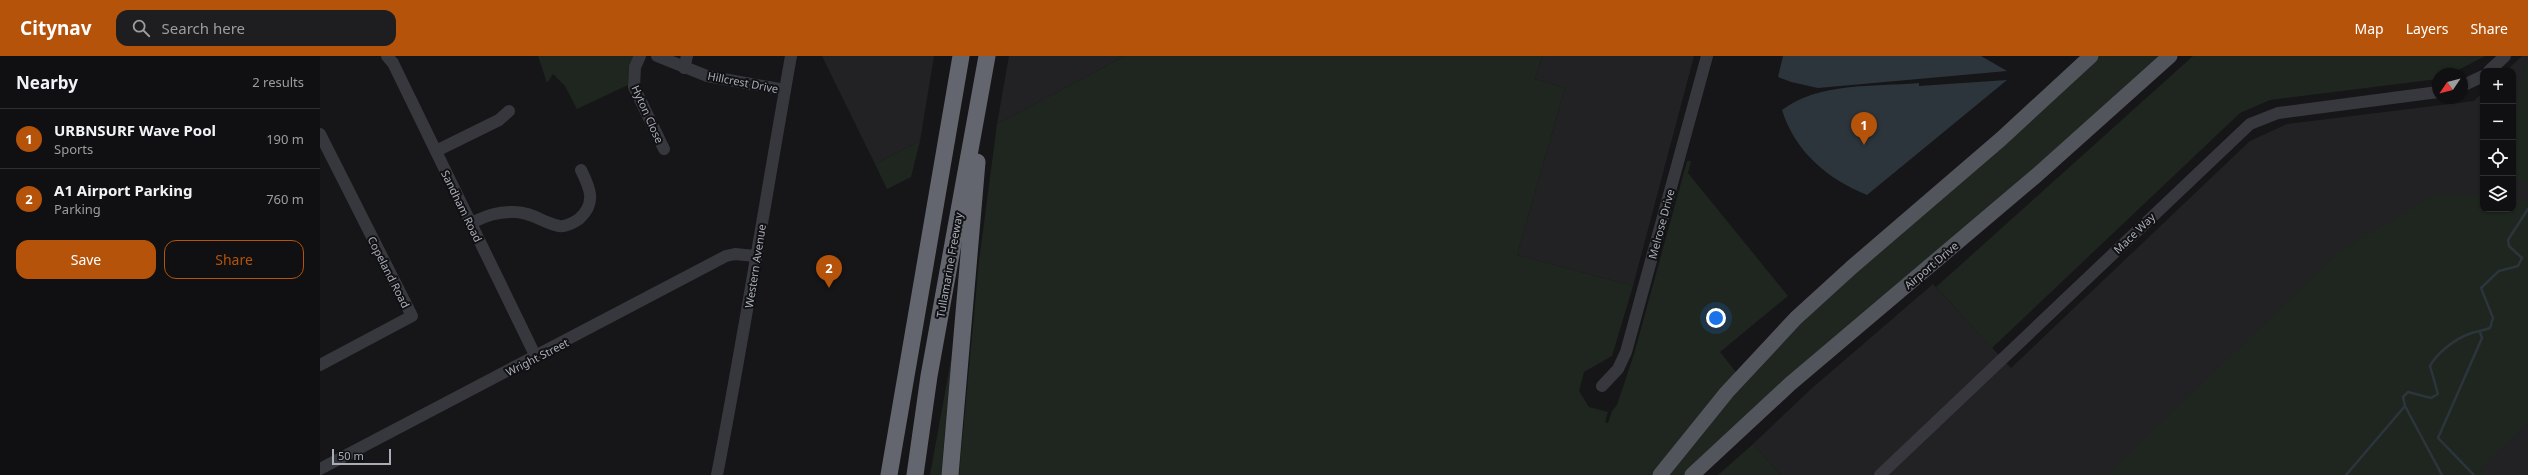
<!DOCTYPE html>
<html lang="en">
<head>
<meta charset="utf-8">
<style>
  :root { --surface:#101012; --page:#1e1e20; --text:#f1f3f6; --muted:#9c9d9f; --line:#303032; --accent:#b45309 }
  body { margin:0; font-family:"Noto Sans",sans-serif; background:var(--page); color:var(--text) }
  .controls { position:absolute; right:12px; top:12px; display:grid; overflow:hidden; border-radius:8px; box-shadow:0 1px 3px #0004 }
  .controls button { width:36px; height:36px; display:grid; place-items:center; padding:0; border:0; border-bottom:1px solid var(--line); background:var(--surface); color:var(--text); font:20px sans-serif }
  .compass { position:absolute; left:2112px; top:12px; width:36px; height:36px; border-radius:50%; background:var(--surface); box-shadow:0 1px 3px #0004; rotate:235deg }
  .scale { position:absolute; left:12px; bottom:10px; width:59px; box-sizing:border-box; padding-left:4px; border:2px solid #a8adb8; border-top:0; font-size:11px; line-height:14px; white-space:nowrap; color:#a8adb8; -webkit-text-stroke:3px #111113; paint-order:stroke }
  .you { position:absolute; left:1396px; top:262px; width:14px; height:14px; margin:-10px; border:3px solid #fff; border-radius:50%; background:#1a73e8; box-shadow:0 0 0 6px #1a73e833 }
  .badge { display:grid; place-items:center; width:26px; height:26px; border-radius:50%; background:var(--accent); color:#fff; font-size:13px; font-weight:700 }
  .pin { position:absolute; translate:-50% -33px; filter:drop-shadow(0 1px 2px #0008) }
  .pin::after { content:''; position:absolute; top:21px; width:14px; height:12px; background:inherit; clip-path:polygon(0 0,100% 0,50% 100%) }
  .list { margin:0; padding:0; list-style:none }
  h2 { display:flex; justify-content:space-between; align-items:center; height:52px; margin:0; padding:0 16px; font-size:17px }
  h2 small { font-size:13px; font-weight:400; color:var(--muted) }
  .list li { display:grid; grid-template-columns:26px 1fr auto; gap:12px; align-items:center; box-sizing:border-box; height:60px; padding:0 16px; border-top:1px solid var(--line) }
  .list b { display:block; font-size:15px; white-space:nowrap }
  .list p { margin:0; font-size:13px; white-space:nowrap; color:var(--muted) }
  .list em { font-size:13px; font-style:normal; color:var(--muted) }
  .actions { display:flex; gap:8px; padding:12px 16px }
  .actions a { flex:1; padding:9px 0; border:1px solid var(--accent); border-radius:12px; text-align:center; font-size:14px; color:var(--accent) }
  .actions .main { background:var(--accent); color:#fff }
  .icon { flex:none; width:22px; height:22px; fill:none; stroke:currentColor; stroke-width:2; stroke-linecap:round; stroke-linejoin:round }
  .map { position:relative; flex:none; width:2208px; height:419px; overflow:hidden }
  header { display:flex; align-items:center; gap:24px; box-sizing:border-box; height:56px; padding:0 20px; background:var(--accent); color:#fff }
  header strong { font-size:19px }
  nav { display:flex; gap:22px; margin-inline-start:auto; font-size:14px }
  .search { width:280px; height:36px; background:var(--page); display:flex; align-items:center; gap:10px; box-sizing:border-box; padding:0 14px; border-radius:12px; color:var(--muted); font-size:15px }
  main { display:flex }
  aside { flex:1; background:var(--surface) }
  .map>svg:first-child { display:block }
</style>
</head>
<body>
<header>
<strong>Citynav</strong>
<div class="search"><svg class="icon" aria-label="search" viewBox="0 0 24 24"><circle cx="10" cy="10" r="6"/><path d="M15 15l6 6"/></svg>Search here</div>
<nav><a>Map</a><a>Layers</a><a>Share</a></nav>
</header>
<main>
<aside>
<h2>Nearby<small>2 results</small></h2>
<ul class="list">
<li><span class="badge">1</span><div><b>URBNSURF Wave Pool</b><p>Sports</p></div><em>190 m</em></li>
<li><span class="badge">2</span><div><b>A1 Airport Parking</b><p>Parking</p></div><em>760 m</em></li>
</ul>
<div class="actions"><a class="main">Save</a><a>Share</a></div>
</aside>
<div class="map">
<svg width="2208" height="419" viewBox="0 0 2208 419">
  <rect width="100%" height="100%" fill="#161618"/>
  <g fill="#222225">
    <polygon points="502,0 614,0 600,85 555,108"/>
    <polygon points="689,0 805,0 677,68"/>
    <polygon points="1222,0 1374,0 1313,230 1197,199 1245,32 1215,23"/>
    <polygon points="2202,0 2208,0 2208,419 1461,419 1433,388 1491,333 1613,228 1691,312 1930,85 1967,68 2154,45 2163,36 2163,153 2193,153 2193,15 2186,15"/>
  </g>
  <g fill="#1e261f">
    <polygon points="218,0 315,0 309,11 308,29 257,53 245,30 233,18 227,27"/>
    <polygon points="805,0 1222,0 1215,23 1245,32 1197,199 1313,230 1292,300 1264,316 1259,335 1269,351 1288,356 1285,366 1288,367 1292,355 1297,349 1314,298 1367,105 1371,105 1368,117 1468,240 1400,296 1416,316 1333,419 639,419 659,205 677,68"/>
    <polygon points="1776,0 1841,0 1653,166 1488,303 1366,419 1346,419 1427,323 1489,259"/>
    <polygon points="1873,0 2165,0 2131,18 2118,18 2118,23 1950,44 1920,57 1672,292 1616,231"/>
    <polygon points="2208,2 2208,126 2193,125 2193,55"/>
    <polygon points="600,85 591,121 567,133 555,108"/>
    <polygon points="2114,139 2163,140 2163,153 2193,153 2193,143 2208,145 2208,367 2160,413 2165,419 1787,419 2019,196"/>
    <polygon points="632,298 621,419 610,419"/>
    <polygon points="1433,388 1461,419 1398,419"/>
  </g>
  <g fill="#2c353c">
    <polygon points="1463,0 1661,0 1687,15 1498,32 1471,26 1458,21"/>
    <path d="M1687,24L1547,139C1508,123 1475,96 1462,54C1499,26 1553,31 1599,27V30Z"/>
  </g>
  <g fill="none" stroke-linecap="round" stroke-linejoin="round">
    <g stroke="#2c353c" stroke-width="2.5">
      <polyline points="2085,350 2122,419"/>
      <path d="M2026,419L2085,350L2083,341L2088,336L2111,342L2118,338L2110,310C2117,297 2135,283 2149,278C2156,275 2163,275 2170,272L2173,262L2161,232L2179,215L2198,210L2202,202L2189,190L2188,184L2208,153"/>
      <polyline points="2154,419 2118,382 2162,282 2160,276"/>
    </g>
    <g stroke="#37383d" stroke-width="12">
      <polyline points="67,0 73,7 216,301"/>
      <polyline points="320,0 315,11 314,31 344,93"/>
      <polyline points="337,0 387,20 465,34"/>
      <polyline points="364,12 367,0"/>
      <polyline points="2169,15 2185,0"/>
      <polyline points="2142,30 2163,20"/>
      <polyline points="0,78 92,260 0,309"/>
      <polyline points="116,95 179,64 189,55"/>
      <path d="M151,167C166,160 178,155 195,156C211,156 224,167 239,170C246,171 253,167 259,163C277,147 270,132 261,114"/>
      <polyline points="1282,330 1298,313 1306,296 1387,0"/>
      <polyline points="0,413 406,200 415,198 435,200"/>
      <path d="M397,419C424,280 446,140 471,0"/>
      <polyline points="1560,419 1930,68 1958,57 2118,36"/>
    </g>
    <g stroke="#53555c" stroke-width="15">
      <polyline points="1340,419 1407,336 1476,262 1532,211 1681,83 1771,0"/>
      <polyline points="1372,419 1470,328 1717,119 1850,0"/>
    </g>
    <g stroke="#63666e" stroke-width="17">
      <polyline points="569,419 641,0"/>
      <polyline points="595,419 609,320 667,0"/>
      <polyline points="630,419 657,106"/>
    </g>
  </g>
  <g text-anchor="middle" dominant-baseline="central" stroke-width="4" stroke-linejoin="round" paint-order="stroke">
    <g font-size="11" fill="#a8adb8" stroke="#111113">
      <text transform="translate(423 26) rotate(11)">Hillcrest Drive</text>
      <text transform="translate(328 58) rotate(66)">Hyton Close</text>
      <text transform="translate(142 150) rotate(64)">Sandham Road</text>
      <text transform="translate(1341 168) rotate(-75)">Melrose Drive</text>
      <text transform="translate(1814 177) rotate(-44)">Mace Way</text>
      <text transform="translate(629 209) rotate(-80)">Tullamarine Freeway</text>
      <text transform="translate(1611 209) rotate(-40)">Airport Drive</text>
      <text transform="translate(435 210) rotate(-81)">Western Avenue</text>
      <text transform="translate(69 216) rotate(63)">Copeland Road</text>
      <text transform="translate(217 301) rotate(-27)">Wright Street</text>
    </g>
  </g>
</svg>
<div class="controls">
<button>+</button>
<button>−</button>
<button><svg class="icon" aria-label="locate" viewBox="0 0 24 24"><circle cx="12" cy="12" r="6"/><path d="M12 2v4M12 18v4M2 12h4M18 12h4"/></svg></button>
<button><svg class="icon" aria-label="layers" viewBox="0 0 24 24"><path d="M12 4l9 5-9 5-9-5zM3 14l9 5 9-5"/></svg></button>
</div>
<svg class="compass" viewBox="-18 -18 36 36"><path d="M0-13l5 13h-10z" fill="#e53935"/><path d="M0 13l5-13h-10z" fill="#9c9d9f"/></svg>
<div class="scale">50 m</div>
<div class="you"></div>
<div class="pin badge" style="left:1544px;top:89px">1</div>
<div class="pin badge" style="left:509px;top:232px">2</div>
</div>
</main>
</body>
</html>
